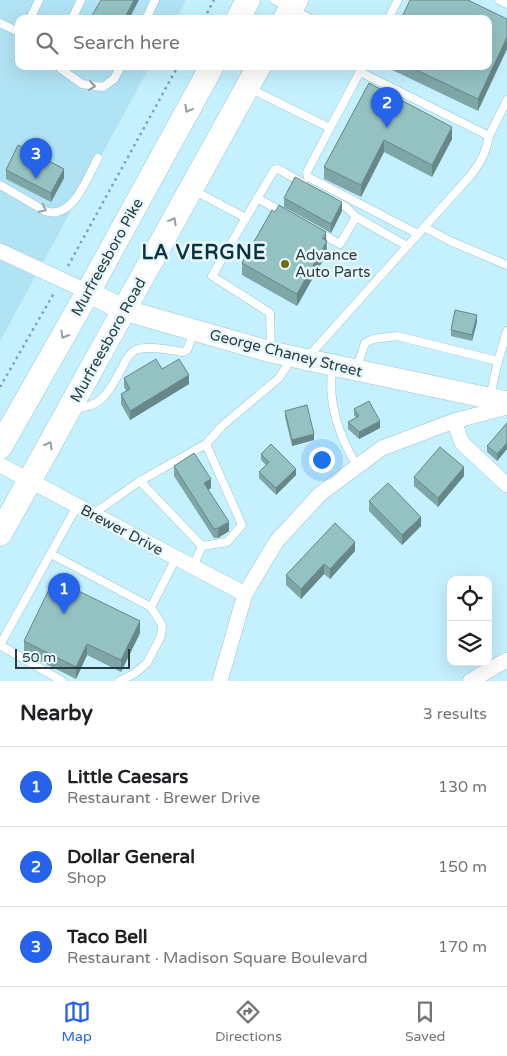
<!DOCTYPE html>
<html lang="en">
<head>
<meta charset="utf-8">
<style>
  :root { --surface:#fff; --page:#f2f2f2; --text:#202124; --muted:#757577; --line:#e0e0e0; --accent:#2563eb }
  body { margin:0; font-family:"Varela Round",sans-serif; background:var(--page); color:var(--text) }
  .controls { position:absolute; right:15px; bottom:15px; display:grid; overflow:hidden; border-radius:10px; box-shadow:0 5px 20px #0002 }
  .controls button { width:45px; height:45px; display:grid; place-items:center; padding:0; border:0; border-bottom:1px solid var(--line); background:var(--surface); color:var(--text); font:25px sans-serif }
  .scale { position:absolute; left:15px; bottom:12px; width:115px; box-sizing:border-box; padding-left:5px; border:2px solid #2b3c41; border-top:0; font-size:14px; line-height:18px; white-space:nowrap; color:#2b3c41; -webkit-text-stroke:4px #e7f8fe; paint-order:stroke }
  .you { position:absolute; left:321px; top:459px; width:18px; height:18px; margin:-12px; border:4px solid #fff; border-radius:50%; background:#1a73e8; box-shadow:0 0 0 8px #1a73e833 }
  .badge { display:grid; place-items:center; width:32px; height:32px; border-radius:50%; background:var(--accent); color:#fff; font-size:16px; font-weight:700 }
  .pin { position:absolute; translate:-50% -41px; filter:drop-shadow(0 1px 2px #0008) }
  .pin::after { content:''; position:absolute; top:26px; width:18px; height:15px; background:inherit; clip-path:polygon(0 0,100% 0,50% 100%) }
  .list { margin:0; padding:0; list-style:none }
  h2 { display:flex; justify-content:space-between; align-items:center; height:65px; margin:0; padding:0 20px; font-size:21px }
  h2 small { font-size:16px; font-weight:400; color:var(--muted) }
  .list li { display:grid; grid-template-columns:32px 1fr auto; gap:15px; align-items:center; box-sizing:border-box; height:80px; padding:0 20px; border-top:1px solid var(--line) }
  .list b { display:block; font-size:19px; white-space:nowrap }
  .list p { margin:0; font-size:16px; white-space:nowrap; color:var(--muted) }
  .list em { font-size:16px; font-style:normal; color:var(--muted) }
  .icon { flex:none; width:28px; height:28px; fill:none; stroke:currentColor; stroke-width:2; stroke-linecap:round; stroke-linejoin:round }
  .map { position:relative; flex:none; width:507px; height:681px; overflow:hidden }
  .search { position:absolute; background:var(--surface); box-shadow:0 5px 20px #0002; left:15px; right:15px; top:15px; height:55px; display:flex; align-items:center; gap:12px; box-sizing:border-box; padding:0 18px; border-radius:10px; color:var(--muted); font-size:19px }
  .sheet { height:305px; background:var(--surface) }
  nav { display:flex; justify-content:space-around; align-items:center; box-sizing:border-box; height:70px; border-top:1px solid var(--line); background:var(--surface); font-size:14px; color:var(--muted) }
  nav a { display:grid; justify-items:center; gap:2px }
  nav .on { color:var(--accent) }
  .map>svg:first-child { display:block }
</style>
</head>
<body>
<div class="map">
<svg width="507" height="681" viewBox="0 0 507 681">
  <rect width="100%" height="100%" fill="#c5f0fe"/>
  <polygon fill="#b0e3f3" points="0,0 186,0 176,19 19,19 19,66 150,66 0,341"/>
  <g fill="none" stroke-linecap="round" stroke-linejoin="round">
    <defs>
      <g id="lane">
        <polyline points="274,0 311,19"/>
        <polyline points="499,0 507,4"/>
        <polyline points="30,19 39,0"/>
        <polyline points="72,19 81,0"/>
        <polyline points="146,19 155,0"/>
        <polyline points="388,19 398,0"/>
        <polyline points="0,23 19,32"/>
        <polyline points="61,66 61,69 82,84 103,87 114,79 121,66"/>
        <polyline points="360,72 489,136 507,100"/>
        <polyline points="249,88 330,128 363,66"/>
        <polyline points="330,128 307,172 308,177 418,234"/>
        <path d="M0,185L45,211C73,221 87,177 98,158"/>
        <polyline points="193,190 246,218"/>
        <polyline points="257,198 284,213"/>
        <polyline points="335,201 346,207 356,217"/>
        <polyline points="424,227 450,241 507,265"/>
        <polyline points="318,232 340,244 356,217 407,246"/>
        <polyline points="271,350 270,313 212,276 274,170 278,169 303,183"/>
        <path d="M307,358L471,175C481,162 486,152 489,136"/>
        <path d="M333,367C326,401 340,438 357,466"/>
        <polyline points="356,370 365,343 373,339 397,336 498,361"/>
        <polyline points="490,397 498,361 507,331"/>
        <path d="M75,408C103,408 110,389 122,368C125,361 129,353 136,350C147,345 171,350 183,352L187,350L194,332"/>
        <polyline points="140,481 206,444"/>
        <polyline points="93,514 140,481 202,546 193,567"/>
        <polyline points="202,546 227,542 242,525 206,444 222,426 279,378 292,358"/>
        <polyline points="51,554 151,607 176,558"/>
        <polyline points="0,645 77,506"/>
        <polyline points="0,645 62,681"/>
        <polyline points="119,681 134,674 147,663 161,636 162,625 151,607"/>
      </g>
      <g id="street">
        <polyline points="0,251 88,292"/>
        <polyline points="454,421 462,443 507,485"/>
        <polyline points="0,465 245,594"/>
        <polyline points="220,681 245,594 276,542 320,494 382,448 454,421 507,407"/>
        <polyline points="470,681 507,660"/>
      </g>
      <polyline id="secondary" points="88,292 124,310 271,352 507,402"/>
      <g id="primary">
        <polyline points="238,19 248,0"/>
        <polyline points="285,19 296,0"/>
        <polyline points="0,447 88,292 212,66"/>
        <polyline points="0,534 259,66"/>
      </g>
    </defs>
    <use href="#lane" stroke="#9bc4d2" stroke-width="9"/>
    <use href="#street" stroke="#9bc4d2" stroke-width="16"/>
    <use href="#secondary" stroke="#9bc4d2" stroke-width="22"/>
    <use href="#primary" stroke="#9bc4d2" stroke-width="25"/>
    <g stroke="#81a1ab" stroke-width="2.5" stroke-dasharray="2.5 4" stroke-linecap="butt">
      <polyline points="204,19 214,0"/>
      <polyline points="68,266 178,66"/>
      <polyline points="0,387 54,293"/>
    </g>
    <use href="#lane" stroke="#fff" stroke-width="8"/>
    <use href="#street" stroke="#fff" stroke-width="15"/>
    <use href="#secondary" stroke="#fff" stroke-width="21"/>
    <use href="#primary" stroke="#fff" stroke-width="24"/>
  </g>
  <g fill="#7fa6a7">
    <polygon points="384,66 488,66 478,111"/>
    <polygon points="369,83 452,139 432,177 384,152 361,197 324,179 324,167"/>
    <polygon points="6,170 64,178 51,202 6,179"/>
    <polygon points="284,198 342,211 331,233 284,207"/>
    <polygon points="327,253 297,306 242,275 242,263"/>
    <polygon points="477,322 472,341 451,336 451,330"/>
    <polygon points="162,369 189,384 130,420 121,404 121,394 126,391 124,387 124,378"/>
    <polygon points="354,409 380,428 359,439 348,429 348,422 356,418 354,415"/>
    <polygon points="285,411 314,440 292,446 285,417"/>
    <polygon points="507,423 507,449 497,461 487,452 487,446"/>
    <polygon points="261,454 296,475 276,495 259,478 259,472 266,465 261,460"/>
    <polygon points="174,466 211,488 208,490 229,531 218,538 214,538 174,476"/>
    <polygon points="464,476 438,507 414,486 414,477"/>
    <polygon points="369,501 421,526 402,545 369,511"/>
    <polygon points="355,551 330,579 324,574 301,599 286,585 286,575"/>
    <polygon points="140,633 121,672 87,655 76,679 24,653 24,641"/>
  </g>
  <g fill="#688788">
    <polygon points="134,0 139,0 129,19 124,19"/>
    <polygon points="507,37 507,49 478,111 478,99"/>
    <polygon points="452,127 452,139 432,177 432,165"/>
    <polygon points="384,140 384,152 361,197 361,185"/>
    <polygon points="64,169 64,178 51,202 51,193"/>
    <polygon points="342,202 342,211 331,233 331,224"/>
    <polygon points="326,232 327,253 297,306 297,294"/>
    <polygon points="477,315 477,322 472,341 472,335"/>
    <polygon points="189,375 189,384 130,420 130,411"/>
    <polygon points="380,421 380,428 359,439 359,432"/>
    <polygon points="314,434 314,440 292,446 292,440"/>
    <polygon points="507,443 507,449 497,461 497,454"/>
    <polygon points="464,467 464,476 438,507 438,498"/>
    <polygon points="296,469 296,475 276,495 276,488"/>
    <polygon points="211,479 211,488 204,492 204,483"/>
    <polygon points="421,517 421,526 402,545 402,535"/>
    <polygon points="229,522 229,531 218,538 218,528"/>
    <polygon points="355,542 355,551 330,579 330,569"/>
    <polygon points="324,564 324,574 301,599 301,589"/>
    <polygon points="140,621 140,633 121,672 121,660"/>
    <polygon points="87,644 87,655 76,679 76,667"/>
  </g>
  <g fill="#94c1c2" stroke="#688788">
    <polygon points="101,0 134,0 124,19 90,19"/>
    <polygon points="410,0 468,0 507,19 507,37 478,99 408,66 488,66 488,19 401,19"/>
    <polygon points="369,83 452,127 432,165 384,140 361,185 324,167"/>
    <polygon points="18,145 64,169 51,193 6,170"/>
    <polygon points="295,177 342,202 331,224 284,198"/>
    <polygon points="279,205 326,232 322,238 327,241 297,294 242,263 272,210 275,212"/>
    <polygon points="455,310 477,315 472,335 451,330"/>
    <polygon points="156,359 162,369 179,359 189,375 130,411 121,394 130,389 124,378"/>
    <polygon points="369,401 380,421 359,432 348,422 359,416 354,409"/>
    <polygon points="307,405 314,434 292,440 285,411"/>
    <polygon points="507,423 507,443 497,454 487,446"/>
    <polygon points="271,444 296,469 276,488 259,472 269,462 261,454"/>
    <polygon points="440,447 464,467 438,498 414,477"/>
    <polygon points="194,453 211,479 204,483 229,522 218,528 214,529 174,466"/>
    <polygon points="388,483 421,517 402,535 369,501"/>
    <polygon points="335,523 355,542 330,569 324,564 301,589 286,575"/>
    <polygon points="54,579 140,621 121,660 87,644 76,667 24,641"/>
  </g>
  <defs><path id="oneway-chevron" d="M-2-3.5L2.5 0L-2 3.5" fill="none" stroke-width="1.6" stroke-linecap="round" stroke-linejoin="round" transform="scale(1.25)"/></defs>
  <g stroke="#959ea0">
    <use href="#oneway-chevron" transform="translate(92 86) rotate(9)"/>
    <use href="#oneway-chevron" transform="translate(188 109) rotate(119)"/>
    <use href="#oneway-chevron" transform="translate(43 209) rotate(26)"/>
    <use href="#oneway-chevron" transform="translate(173 221) rotate(-61)"/>
    <use href="#oneway-chevron" transform="translate(64 335) rotate(120)"/>
    <use href="#oneway-chevron" transform="translate(49 445) rotate(-61)"/>
  </g>
  <circle fill="#706c09" stroke="#e7f8fe" stroke-width="2" cx="285" cy="264" r="5"/>
  <g text-anchor="middle" dominant-baseline="central" stroke-width="5" stroke-linejoin="round" paint-order="stroke">
    <g font-size="15" fill="#2b3c41" stroke="#e7f8fe" text-anchor="start">
      <text x="295" y="255">Advance<tspan x="295" dy="17">Auto Parts</tspan></text>
    </g>
    <g font-size="15" fill="#2b3c41" stroke="#e7f8fe">
      <text transform="translate(107 257) rotate(-61)">Murfreesboro Pike</text>
      <text transform="translate(108 340) rotate(-61)">Murfreesboro Road</text>
      <text transform="translate(286 353) rotate(14)">George Chaney Street</text>
      <text transform="translate(122 530) rotate(28)">Brewer Drive</text>
    </g>
    <g font-size="20" font-weight="bold" letter-spacing="1" fill="#09333e" stroke="#e7f8fe">
      <text x="204" y="253">LA VERGNE</text>
    </g>
  </g>
</svg>
<div class="controls">
<button><svg class="icon" aria-label="locate" viewBox="0 0 24 24"><circle cx="12" cy="12" r="6"/><path d="M12 2v4M12 18v4M2 12h4M18 12h4"/></svg></button>
<button><svg class="icon" aria-label="layers" viewBox="0 0 24 24"><path d="M12 4l9 5-9 5-9-5zM3 14l9 5 9-5"/></svg></button>
</div>
<div class="scale">50 m</div>
<div class="you"></div>
<div class="pin badge" style="left:64px;top:614px">1</div>
<div class="pin badge" style="left:387px;top:128px">2</div>
<div class="pin badge" style="left:36px;top:179px">3</div>
<div class="search"><svg class="icon" aria-label="search" viewBox="0 0 24 24"><circle cx="10" cy="10" r="6"/><path d="M15 15l6 6"/></svg>Search here</div>
</div>
<section class="sheet">
<h2>Nearby<small>3 results</small></h2>
<ul class="list">
<li><span class="badge">1</span><div><b>Little Caesars</b><p>Restaurant · Brewer Drive</p></div><em>130 m</em></li>
<li><span class="badge">2</span><div><b>Dollar General</b><p>Shop</p></div><em>150 m</em></li>
<li><span class="badge">3</span><div><b>Taco Bell</b><p>Restaurant · Madison Square Boulevard</p></div><em>170 m</em></li>
</ul>
</section>
<nav>
<a class="on"><svg class="icon" aria-label="map" viewBox="0 0 24 24"><path d="M3 6l6-2 6 2 6-2v14l-6 2-6-2-6 2zM9 4v14M15 6v14"/></svg>Map</a>
<a><svg class="icon" aria-label="directions" viewBox="0 0 24 24"><path d="M12 3l9 9-9 9-9-9zM9 14v-3h6M13 9l2 2-2 2"/></svg>Directions</a>
<a><svg class="icon" aria-label="saved" viewBox="0 0 24 24"><path d="M7 4h10v16l-5-4-5 4z"/></svg>Saved</a>
</nav>
</body>
</html>
